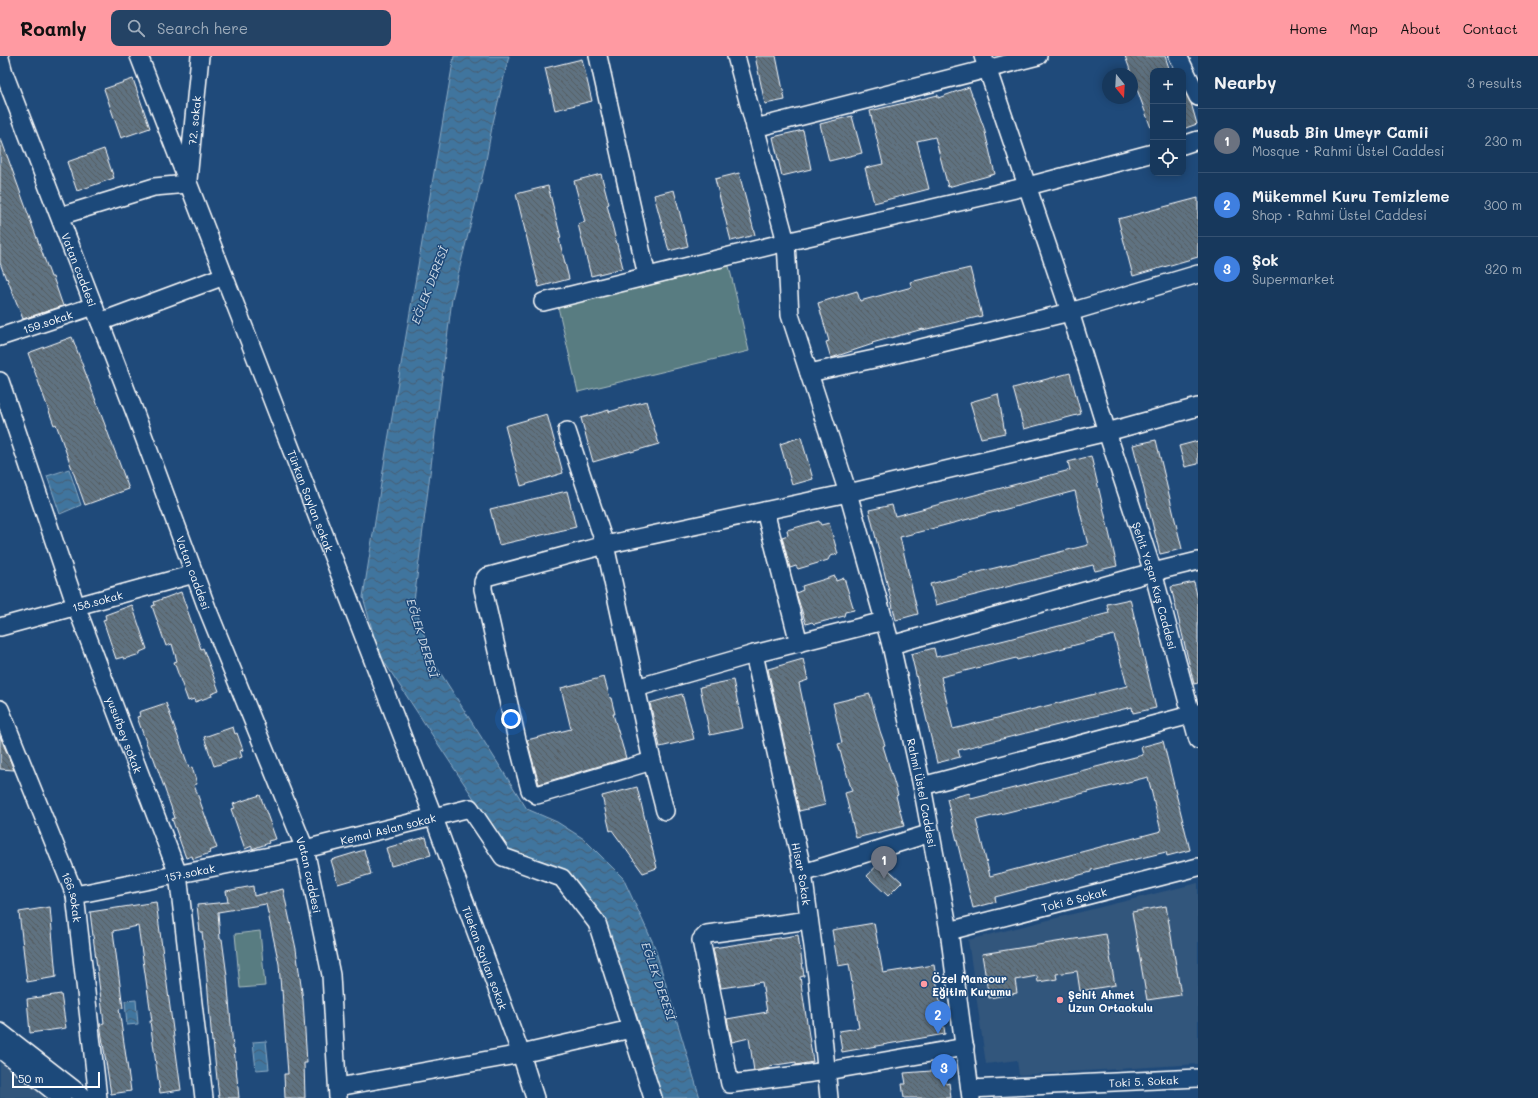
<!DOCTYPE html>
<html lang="en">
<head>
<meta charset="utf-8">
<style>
  :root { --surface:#17385c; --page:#244365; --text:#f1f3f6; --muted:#9eacbb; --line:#365272; --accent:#ff9aa2 }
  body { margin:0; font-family:Mali,sans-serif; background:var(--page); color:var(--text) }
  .controls { position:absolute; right:12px; top:12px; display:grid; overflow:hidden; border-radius:8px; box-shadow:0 2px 10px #0003 }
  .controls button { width:36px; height:36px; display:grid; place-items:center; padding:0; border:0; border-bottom:1px solid var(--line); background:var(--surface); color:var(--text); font:20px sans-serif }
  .compass { position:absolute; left:1102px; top:12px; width:36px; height:36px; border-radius:50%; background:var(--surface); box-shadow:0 2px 10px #0003; rotate:162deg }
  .scale { position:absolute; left:12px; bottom:10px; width:88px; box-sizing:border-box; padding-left:4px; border:2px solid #fff; border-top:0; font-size:11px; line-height:14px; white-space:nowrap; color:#fff; -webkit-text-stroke:3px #1f4a7a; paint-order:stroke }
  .you { position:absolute; left:511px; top:663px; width:14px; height:14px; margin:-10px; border:3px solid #fff; border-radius:50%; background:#1a73e8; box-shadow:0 0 0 6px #1a73e833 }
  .badge { display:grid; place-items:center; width:26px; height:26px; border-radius:50%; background:var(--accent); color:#fff; font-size:13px; font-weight:700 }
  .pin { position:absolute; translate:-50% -33px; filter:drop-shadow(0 1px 2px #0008) }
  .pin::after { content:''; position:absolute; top:21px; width:14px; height:12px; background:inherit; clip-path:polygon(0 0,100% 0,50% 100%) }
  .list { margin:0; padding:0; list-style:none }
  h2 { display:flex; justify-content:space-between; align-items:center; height:52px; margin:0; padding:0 16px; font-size:17px }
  h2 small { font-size:13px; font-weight:400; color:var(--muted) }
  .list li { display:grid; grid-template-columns:26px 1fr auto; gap:12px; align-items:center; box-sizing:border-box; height:64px; padding:0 16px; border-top:1px solid var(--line) }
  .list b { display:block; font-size:15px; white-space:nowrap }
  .list p { margin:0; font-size:13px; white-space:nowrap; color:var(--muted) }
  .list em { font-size:13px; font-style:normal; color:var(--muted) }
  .icon { flex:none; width:22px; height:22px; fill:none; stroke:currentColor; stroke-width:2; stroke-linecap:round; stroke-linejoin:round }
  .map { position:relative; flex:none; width:1198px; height:1042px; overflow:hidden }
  header { display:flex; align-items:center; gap:24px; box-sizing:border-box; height:56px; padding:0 20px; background:var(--accent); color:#111 }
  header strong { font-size:19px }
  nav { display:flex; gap:22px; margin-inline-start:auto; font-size:14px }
  .search { width:280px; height:36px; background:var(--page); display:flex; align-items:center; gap:10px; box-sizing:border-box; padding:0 14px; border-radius:8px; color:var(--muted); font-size:15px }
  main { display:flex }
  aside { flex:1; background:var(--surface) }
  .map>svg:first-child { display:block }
</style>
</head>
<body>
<header>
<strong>Roamly</strong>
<div class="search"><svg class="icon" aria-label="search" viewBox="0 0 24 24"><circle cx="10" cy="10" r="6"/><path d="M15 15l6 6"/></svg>Search here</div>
<nav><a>Home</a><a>Map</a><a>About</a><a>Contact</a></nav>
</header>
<main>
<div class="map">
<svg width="1198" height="1042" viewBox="0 0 1198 1042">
  <defs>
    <pattern id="water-waves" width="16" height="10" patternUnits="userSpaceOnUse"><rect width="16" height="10" fill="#41749e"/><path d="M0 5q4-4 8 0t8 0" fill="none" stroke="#475e71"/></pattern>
    <pattern id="building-back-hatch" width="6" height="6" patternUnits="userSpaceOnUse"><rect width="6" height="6" fill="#5f7281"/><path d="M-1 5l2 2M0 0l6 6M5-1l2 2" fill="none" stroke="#545b61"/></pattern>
  </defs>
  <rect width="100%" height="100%" fill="#1f4a7a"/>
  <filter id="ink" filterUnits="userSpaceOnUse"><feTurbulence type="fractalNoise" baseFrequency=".025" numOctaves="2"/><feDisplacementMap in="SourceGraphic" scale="8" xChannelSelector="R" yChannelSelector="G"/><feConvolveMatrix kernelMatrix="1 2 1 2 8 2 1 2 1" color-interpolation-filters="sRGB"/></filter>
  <g filter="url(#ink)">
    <g fill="#32567c">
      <polygon points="1198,827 1198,1008 1019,1019 1017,1004 986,1008 968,884"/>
      <polygon points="0,1003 50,1042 0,1042"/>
    </g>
    <g fill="#587c81" stroke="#acbec0">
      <polygon points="729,210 749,295 578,336 558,251"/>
      <polygon points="260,875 265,930 240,932 235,878"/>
    </g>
    <g fill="url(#water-waves)" stroke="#8dacc5">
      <polygon points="454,0 509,0 492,71 485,110 452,243 414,545 431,602 527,753 557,766 584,783 623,822 654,889 700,1042 658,1042 597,856 509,796 379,598 363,541 386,396"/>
      <polygon points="69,413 81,449 60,458 47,420"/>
      <polygon points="136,944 138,968 127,969 125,945"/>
      <polygon points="266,985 269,1013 256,1014 253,986"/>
    </g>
    <g fill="url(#building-back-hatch)" stroke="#fff" fill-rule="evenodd">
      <polygon points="755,0 776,0 785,44 765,48"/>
      <polygon points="1125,0 1165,0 1170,15 1153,15 1153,72 1151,72"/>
      <polygon points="582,3 592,45 555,54 545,12"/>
      <polygon points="133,23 150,72 121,82 104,33"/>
      <polygon points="969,31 984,72 995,118 948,131 935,81 917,85 929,133 874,147 865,112 883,108 870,55 938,39 938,42"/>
      <polygon points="1183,33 1191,47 1197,68 1183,73"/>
      <polygon points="852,60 862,97 829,105 820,68"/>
      <polygon points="803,74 811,113 782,120 773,81"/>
      <polygon points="0,83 1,83 51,221 53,221 63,250 23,263 7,222 6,223 0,207"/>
      <polygon points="104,93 114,122 77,135 67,106"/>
      <polygon points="739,117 755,179 731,185 715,123"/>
      <polygon points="601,118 609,148 607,149 623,212 591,220 578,168 585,166 574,125"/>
      <polygon points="548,130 561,182 559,183 569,223 539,231 516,138"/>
      <polygon points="674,134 688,190 669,195 654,139"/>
      <polygon points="1198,142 1198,201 1133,220 1118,163"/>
      <polygon points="970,212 982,260 923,274 923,273 872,287 873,288 831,302 826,286 829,285 818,247 857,235 860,245 912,231 910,226"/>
      <polygon points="72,281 129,433 85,449 56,368 54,369 28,297"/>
      <polygon points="1070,317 1081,358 1024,373 1013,332"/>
      <polygon points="998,338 1005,377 981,382 970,346"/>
      <polygon points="646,345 659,388 631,396 631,395 593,406 581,362 609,354 609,356"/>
      <polygon points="547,358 563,417 521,430 505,370"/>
      <polygon points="801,381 813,423 792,429 780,388"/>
      <polygon points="1156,384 1182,493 1160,498 1133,389"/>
      <polygon points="1198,385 1198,408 1185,411 1179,390"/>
      <polygon points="1091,400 1117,510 1095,515 1093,509 936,549 930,528 1088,489 1075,435 900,481 918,558 896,564 869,454 892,449 895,460 1070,414 1068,406"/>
      <polygon points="567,435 576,471 499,489 490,453"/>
      <polygon points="819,465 821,469 829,467 838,498 830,500 828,504 798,513 796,510 790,512 782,481 788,479 787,474"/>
      <polygon points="835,520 836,525 844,522 854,554 845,556 844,560 814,568 812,566 806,568 796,537 803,534 802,530"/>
      <polygon points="1194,526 1198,544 1198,627 1194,628 1171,531"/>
      <polygon points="181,536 201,593 203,592 219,635 211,638 212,640 195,646 194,643 188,645 174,606 177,605 172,588 166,590 152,550 155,549 154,546"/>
      <path d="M1130,543L1156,652L1133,657L1132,651L1062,668L958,694L960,701L937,707L911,598L934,592L936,601L1005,584L1109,557L1107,548ZM1114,579L1127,630L953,673L941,621L1016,602L1017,604Z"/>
      <polygon points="132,549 147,593 140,596 140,598 124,603 123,601 116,603 103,564 106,563 105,559"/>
      <polygon points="803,603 808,624 799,627 825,749 799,755 768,613"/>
      <polygon points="604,621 610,642 611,642 615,658 613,658 626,702 539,728 527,684 571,673 561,632"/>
      <polygon points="733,624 743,672 710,679 700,631"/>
      <polygon points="682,638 694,683 660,691 650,647"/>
      <polygon points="870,638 880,675 885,689 883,690 898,739 896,740 904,770 856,782 845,737 852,735 838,688 842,687 833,647"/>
      <polygon points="166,647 189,712 192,711 197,728 194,729 217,792 209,795 210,797 193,803 192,800 186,802 172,763 175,762 153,700 151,700 137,661 140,660 139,656"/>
      <polygon points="233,671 235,678 237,677 243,694 240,695 242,701 214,710 204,681"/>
      <polygon points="0,680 14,714 0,713"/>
      <path d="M1163,685L1190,794L1167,800L1166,796L1091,814V816L995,841L996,846L973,852L947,743L970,737L971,743L1143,699L1141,691ZM1148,721L1161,775L990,820L976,764Z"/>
      <polygon points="637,731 657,812 643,817 612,774 610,775 602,740"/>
      <polygon points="260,739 276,783 268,785 269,787 252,793 252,790 245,793 231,753 235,752 233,748"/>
      <polygon points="426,781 431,799 391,810 386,792"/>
      <polygon points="364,794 371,818 338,828 331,804"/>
      <polygon points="880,806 902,826 888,840 867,820"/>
      <polygon points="253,830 254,840 283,833 296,893 303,944 307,1007 304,1007 305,1042 285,1042 284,1018 288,1018 282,934 281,935 279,908 266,848 218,856 220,883 222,883 227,920 233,992 234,992 239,1042 219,1042 213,985 212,986 206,911 202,876 200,876 197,849 228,846 226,835"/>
      <polygon points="156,846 181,1034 160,1037 150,965 152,965 138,870 113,875 123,952 119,953 131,1035 111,1038 100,968 104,967 90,856"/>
      <polygon points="1166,850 1181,939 1147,944 1132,856"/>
      <polygon points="50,851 56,921 27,926 19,856"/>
      <polygon points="874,867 883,917 934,909 945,978 842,996 839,975 859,972 849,908 838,910 832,874"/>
      <polygon points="1106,878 1115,929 1080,935 1077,915 1056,918 1057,923 1038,926 1037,920 1015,924 1017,937 989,942 982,898"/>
      <polygon points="798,879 804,920 800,921 813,1006 796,1009 796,1006 769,1010 770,1012 754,1015 749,982 732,986 727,963 767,956 762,926 721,932 713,892"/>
      <polygon points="61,938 66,972 30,977 27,943"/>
      <polygon points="945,1014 946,1028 949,1027 951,1042 904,1042 902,1028 906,1028 904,1017"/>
    </g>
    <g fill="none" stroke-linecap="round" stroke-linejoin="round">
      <defs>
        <g id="minor">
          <path id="s1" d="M139,0L434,762L521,998L535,1042"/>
          <polyline points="598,0 647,220"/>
          <path id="s2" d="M736,0L786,186L790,259L848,437L891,589L922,730L949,875L971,1042"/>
          <path id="s3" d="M983,0L1070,256L1107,376L1153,516L1198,684"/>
          <polyline points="1178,0 1198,41"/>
          <path id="s4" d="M0,2L4,17L135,357L207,552L305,793L331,919L338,1042"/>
          <polyline points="755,72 1038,0"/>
          <polyline points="1183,89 1198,84"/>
          <path id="s5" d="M188,124L200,0"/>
          <polyline points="60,160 154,131 188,128"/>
          <polyline points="543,246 786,186 1028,130 1153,97"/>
          <polyline points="100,266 224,220"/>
          <path id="s6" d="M0,281L94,250"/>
          <polyline points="809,317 888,300 1070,256 1198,218"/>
          <path id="s7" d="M0,325L76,550L178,818L204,1042"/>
          <polyline points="567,375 605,489 652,705 665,755"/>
          <polyline points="765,455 799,587"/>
          <path id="s8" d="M0,571L194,518"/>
          <polyline points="891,589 1153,516 1198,505"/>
          <path id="s9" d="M754,598L803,817L817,920L829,1042"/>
          <polyline points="636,632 754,598 884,565"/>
          <path id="s10" d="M0,653L75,839L98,1042"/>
          <polyline points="652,705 537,739 530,734 517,684 483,533 483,526 486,521 605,489 848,437 1107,376 1198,351"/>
          <polyline points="922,730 1198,657"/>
          <polyline points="803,817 931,777"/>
          <path id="s11" d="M75,839L305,793L470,752L503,801L562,822L597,867L653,1042"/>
          <polyline points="809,864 707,878 701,884 730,1028 827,1015 965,991"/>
          <path id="s12" d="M949,875L1198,811"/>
          <polyline points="0,976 85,1042"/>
          <polyline points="0,993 62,1042"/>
          <polyline points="338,1031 521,998 631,973"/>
          <path id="s13" d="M970,1033L1198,1022"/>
        </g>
      </defs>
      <use href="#minor" stroke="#fff" stroke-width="20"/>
      <use href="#minor" stroke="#1f4a7a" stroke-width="17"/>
    </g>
  </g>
  <g fill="#ff9aa2" stroke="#1f4a7a" stroke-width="1.5">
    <circle cx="924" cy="928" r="4"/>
    <circle cx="1060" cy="944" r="4"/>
  </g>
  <g text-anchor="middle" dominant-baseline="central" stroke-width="3" stroke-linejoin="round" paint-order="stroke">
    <g font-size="11" fill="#fff" stroke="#1f4a7a">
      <text stroke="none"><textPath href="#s5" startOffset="60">72. sokak</textPath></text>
      <text stroke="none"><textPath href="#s4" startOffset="226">Vatan caddesi</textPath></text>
      <text stroke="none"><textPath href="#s6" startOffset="50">159.sokak</textPath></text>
      <text stroke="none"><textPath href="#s1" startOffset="477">Türkan Saylan sokak</textPath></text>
      <text stroke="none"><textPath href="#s4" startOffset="550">Vatan caddesi</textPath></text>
      <text stroke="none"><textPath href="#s3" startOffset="557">Şehit Yaşar Kuş Caddesi</textPath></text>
      <text stroke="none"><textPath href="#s8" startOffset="101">158.sokak</textPath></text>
      <text stroke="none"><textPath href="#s7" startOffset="375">yusufbey sokak</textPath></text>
      <text stroke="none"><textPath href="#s2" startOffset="762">Rahmi Üstel Caddesi</textPath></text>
      <text stroke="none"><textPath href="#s11" startOffset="320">Kemal Aslan sokak</textPath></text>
      <text stroke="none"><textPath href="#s11" startOffset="117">157.sokak</textPath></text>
      <text stroke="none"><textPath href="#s9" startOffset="225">Hisar Sokak</textPath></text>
      <text stroke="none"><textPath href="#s4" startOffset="874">Vatan caddesi</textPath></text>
      <text stroke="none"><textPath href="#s10" startOffset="202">166.sokak</textPath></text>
      <text stroke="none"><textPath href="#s12" startOffset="129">Toki 8 Sokak</textPath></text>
      <text stroke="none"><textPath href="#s1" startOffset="966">Tüekan Saylan sokak</textPath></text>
      <text stroke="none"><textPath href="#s13" startOffset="174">Toki 5. Sokak</textPath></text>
    </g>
    <g font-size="11" font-weight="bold" fill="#fff" stroke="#1f4a7a" text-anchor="start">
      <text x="932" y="922">Özel Mansour<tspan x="932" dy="13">Eğitim Kurumu</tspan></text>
      <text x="1068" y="938">Şehit Ahmet<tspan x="1068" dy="13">Uzun Ortaokulu</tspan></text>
    </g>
    <g font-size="12" font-style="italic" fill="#d0dce7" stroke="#1f4a7a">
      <text transform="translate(429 229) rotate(-69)">EĞLEK DERESİ</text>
      <text transform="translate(423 582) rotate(73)">EĞLEK DERESİ</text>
      <text transform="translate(659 925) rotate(71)">EĞLEK DERESİ</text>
    </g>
  </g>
</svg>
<div class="controls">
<button>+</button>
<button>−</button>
<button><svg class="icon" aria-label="locate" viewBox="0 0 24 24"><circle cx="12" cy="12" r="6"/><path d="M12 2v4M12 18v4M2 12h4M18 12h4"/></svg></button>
</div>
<svg class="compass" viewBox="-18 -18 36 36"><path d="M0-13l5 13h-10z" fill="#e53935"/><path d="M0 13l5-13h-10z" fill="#9eacbb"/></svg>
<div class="scale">50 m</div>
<div class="you"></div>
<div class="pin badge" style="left:884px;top:823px;background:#6b7280">1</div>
<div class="pin badge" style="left:938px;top:978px;background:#3f7fe0">2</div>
<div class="pin badge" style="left:944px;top:1031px;background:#3f7fe0">3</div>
</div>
<aside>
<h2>Nearby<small>3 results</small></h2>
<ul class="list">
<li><span class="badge" style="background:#6b7280">1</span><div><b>Musab Bin Umeyr Camii</b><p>Mosque · Rahmi Üstel Caddesi</p></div><em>230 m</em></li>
<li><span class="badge" style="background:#3f7fe0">2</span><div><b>Mükemmel Kuru Temizleme</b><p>Shop · Rahmi Üstel Caddesi</p></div><em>300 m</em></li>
<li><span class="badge" style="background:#3f7fe0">3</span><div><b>Şok</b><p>Supermarket</p></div><em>320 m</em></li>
</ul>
</aside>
</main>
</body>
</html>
